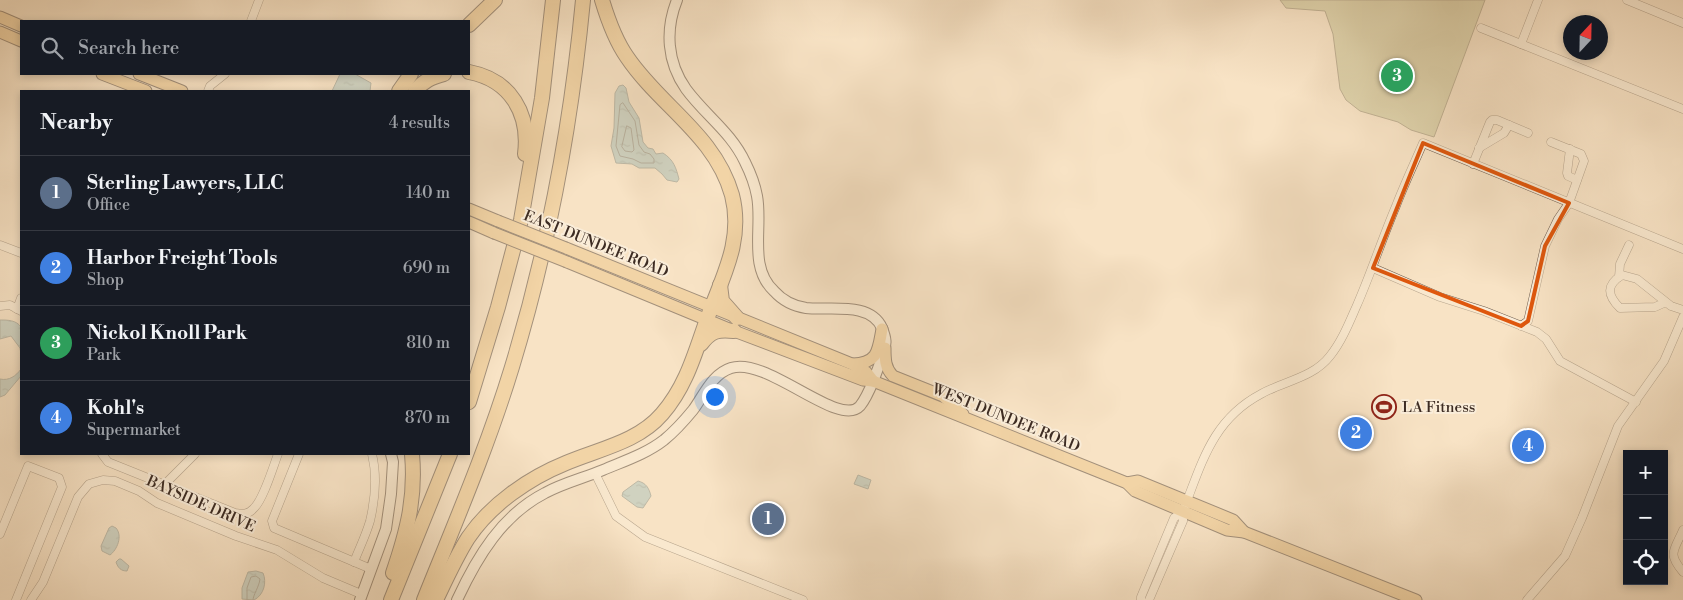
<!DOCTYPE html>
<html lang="en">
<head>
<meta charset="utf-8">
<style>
  :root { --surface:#171b24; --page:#20242c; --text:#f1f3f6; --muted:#9ea1a6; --line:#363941; --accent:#d93025 }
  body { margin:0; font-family:"Libre Bodoni",serif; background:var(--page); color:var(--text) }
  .controls { position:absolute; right:15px; bottom:15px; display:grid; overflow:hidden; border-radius:0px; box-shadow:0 2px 8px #0003 }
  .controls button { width:45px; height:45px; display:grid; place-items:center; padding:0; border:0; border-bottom:1px solid var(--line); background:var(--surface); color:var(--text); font:25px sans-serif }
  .compass { position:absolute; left:1563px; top:15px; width:45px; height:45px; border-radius:50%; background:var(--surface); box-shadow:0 2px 8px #0003; rotate:22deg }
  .you { position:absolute; left:714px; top:396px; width:18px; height:18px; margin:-12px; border:4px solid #fff; border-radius:50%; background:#1a73e8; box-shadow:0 0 0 8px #1a73e833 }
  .badge { display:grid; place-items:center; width:32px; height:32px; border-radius:50%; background:var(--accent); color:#fff; font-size:16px; font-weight:700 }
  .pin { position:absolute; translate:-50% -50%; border:2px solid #fff; box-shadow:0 1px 5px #0006 }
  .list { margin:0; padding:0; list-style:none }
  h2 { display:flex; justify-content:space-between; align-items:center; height:65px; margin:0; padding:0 20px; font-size:21px }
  h2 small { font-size:16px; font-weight:400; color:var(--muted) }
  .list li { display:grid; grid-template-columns:32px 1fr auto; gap:15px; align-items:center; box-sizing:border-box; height:75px; padding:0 20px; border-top:1px solid var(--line) }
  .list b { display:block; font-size:19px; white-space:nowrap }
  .list p { margin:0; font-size:16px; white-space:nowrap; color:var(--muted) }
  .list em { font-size:16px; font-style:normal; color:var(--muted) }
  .icon { flex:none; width:28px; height:28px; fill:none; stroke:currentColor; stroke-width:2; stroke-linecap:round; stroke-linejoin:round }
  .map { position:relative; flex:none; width:1683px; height:600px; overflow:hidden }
  .search { position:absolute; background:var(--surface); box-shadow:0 2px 8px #0003; left:20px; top:20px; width:450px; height:55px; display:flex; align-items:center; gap:12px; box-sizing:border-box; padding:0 18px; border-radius:0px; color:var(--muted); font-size:19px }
  .panel { position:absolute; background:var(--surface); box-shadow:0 2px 8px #0003; left:20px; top:90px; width:450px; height:365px; border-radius:0px }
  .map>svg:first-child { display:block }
</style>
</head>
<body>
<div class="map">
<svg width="1683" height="600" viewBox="0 0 1683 600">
  <defs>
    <pattern id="water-ripples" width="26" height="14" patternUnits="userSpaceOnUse" patternTransform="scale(1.25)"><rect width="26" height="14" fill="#9fbdbb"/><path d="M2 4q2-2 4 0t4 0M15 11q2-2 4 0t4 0" fill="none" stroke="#839a98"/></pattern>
  </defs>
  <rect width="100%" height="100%" fill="#f8e3c5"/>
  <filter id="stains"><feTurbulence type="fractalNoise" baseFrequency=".004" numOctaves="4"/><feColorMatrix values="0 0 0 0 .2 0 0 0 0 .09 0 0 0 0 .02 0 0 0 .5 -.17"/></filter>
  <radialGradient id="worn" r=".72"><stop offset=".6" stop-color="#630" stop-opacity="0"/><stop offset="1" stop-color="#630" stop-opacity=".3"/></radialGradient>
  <polygon fill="#c4c190" stroke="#80765a" points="1280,0 1485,0 1434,137 1411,130 1398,122 1360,111 1346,100 1340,89 1333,34 1325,11 1286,8"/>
  <g fill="url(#water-ripples)" stroke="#78837e">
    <polygon points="340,74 355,74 371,83 370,91 332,91"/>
    <path d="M623,85L626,88L629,102L639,118L643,142L648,148L653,149L656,154L663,153C674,160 676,168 679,179L677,182L667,180L662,174L655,168H639L632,164L616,163L611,146L614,128L615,93L619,86Z"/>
    <path d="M0,320C8,320 16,320 21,327V354L20,348L11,336L0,339Z"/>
    <path d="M21,369V376L5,395L0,397V379C9,381 16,376 21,369Z"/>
    <polygon points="858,475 871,480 868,489 854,484"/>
    <path d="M638,481C646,483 649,488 651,496L643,508L637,507L622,496L623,492Z"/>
    <path d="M112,526L116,528C123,536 117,550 110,555L102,551L101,546L109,528Z"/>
    <path d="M119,559H121L129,566L127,571C121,571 118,568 116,562Z"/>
    <path d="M256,571L263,573C267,582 264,595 254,600L242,599V588L248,572Z"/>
  </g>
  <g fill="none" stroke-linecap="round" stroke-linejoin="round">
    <g stroke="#6e746f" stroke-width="1">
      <polygon points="623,103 635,121 639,145 644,152 650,154 654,159 654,163 641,163 633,159 620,156 616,146 620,105"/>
      <polygon points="627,126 631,128 634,150 632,152 625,151 622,147"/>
      <path d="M247,600V588L251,577L256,576L260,579C259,587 253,595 253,600"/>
    </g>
    <defs>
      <g id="street">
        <polyline points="1627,0 1683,23"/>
        <polyline points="251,21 259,0"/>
        <polyline points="1481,28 1683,109"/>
        <polyline points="1521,44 1538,0"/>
        <polyline points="208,91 210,86 225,74"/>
        <polyline points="1479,148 1504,133 1509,125"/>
        <polyline points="1570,149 1567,173 1568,176 1577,180"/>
        <polyline points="1473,164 1490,122 1492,120 1497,120 1528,133"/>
        <polyline points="0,245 21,253"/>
        <polyline points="1373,268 1440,297 1484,311 1537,332 1546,339 1560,361 1636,402"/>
        <polyline points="1619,277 1620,264 1629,245"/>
        <path d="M1666,302L1655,307L1620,308C1607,295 1606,285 1622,275L1637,279L1671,306L1683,310"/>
        <polyline points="0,306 10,305 21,311"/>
        <polyline points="17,309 21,298"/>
        <polyline points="1521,326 1528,321 1545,246 1558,219 1569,203 1584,161 1581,154 1551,142"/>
        <path d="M102,454L108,462L235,513C241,514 248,515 253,509C263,501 273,467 278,454"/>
        <polyline points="299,454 272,521 274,528 371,569"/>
        <polyline points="595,473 616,516 645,537 803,600"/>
        <polyline points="164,485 195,454"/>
        <path d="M1683,530C1674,551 1667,553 1683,572"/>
        <polyline points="0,534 28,466 59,478 62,487 16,600"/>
        <path d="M354,562C359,549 366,535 370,521C375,500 377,475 372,454"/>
        <polyline points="31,600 43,582 78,497 89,484 103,480 115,481 139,491 157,503 236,536 277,550 323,578 361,594"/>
        <polyline points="1141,600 1141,597 1174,518 1183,511"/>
        <path d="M1149,600L1183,521V511C1202,463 1212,420 1261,394C1284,381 1313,378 1330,356C1342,341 1349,323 1357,305C1371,273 1382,239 1396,206C1404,185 1414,164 1423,143L1683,249"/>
        <polyline points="1527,600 1565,556 1582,518 1618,426 1664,361 1683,317"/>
      </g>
      <g id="secondary">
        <polyline points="360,600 386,529 391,494 393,462 391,454"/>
        <path d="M457,600C477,557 502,515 545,493C563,483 584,478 603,470C624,461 646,454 664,440C675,431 684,421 693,410C704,395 712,374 731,368C767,356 839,429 860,406C869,395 879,367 883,353C887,344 886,338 882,328C870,301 829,311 806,308C793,306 782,300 774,291C748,267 763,227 757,196C755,185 750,172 745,162C731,132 705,115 686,89C667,62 665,30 677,0"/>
      </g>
      <g id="primary">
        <polyline points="0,17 21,26"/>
        <polyline points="0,32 21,41"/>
        <polyline points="102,74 146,91"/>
        <polyline points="139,74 182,91"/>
        <polyline points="469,209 498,221"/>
        <polyline points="469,222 494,233"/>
        <polyline points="566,248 852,364 866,372 873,381"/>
        <polyline points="567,262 734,331 863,380 873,381 1127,483 1135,491 1227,530 1244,532 1416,600"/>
        <path d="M885,348C885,359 885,368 893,376L943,396L963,414"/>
        <path d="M853,364C878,363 878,351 882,329"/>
        <polyline points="1127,483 1138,481 1233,520 1244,532"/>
      </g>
      <g id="highway">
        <polyline points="469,25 495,0"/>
        <path d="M469,72C511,80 530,114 525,154"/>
        <polyline points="399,91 411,74"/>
        <path d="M415,91C423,81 432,77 444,74"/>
        <polyline points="720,285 722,301 737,318"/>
        <path d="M701,344C711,331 718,329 734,331"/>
        <polyline points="469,402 498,307 521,220 542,98 553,0"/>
        <path d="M393,573C407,532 416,498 412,454"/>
        <polyline points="391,600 450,454"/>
        <path d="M424,600C455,523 488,446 512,367C549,245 571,127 583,0"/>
        <path d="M436,600C446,579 456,557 468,538C491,504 529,478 566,463C599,449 638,442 662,414C691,381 698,339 714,301C728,266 742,234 732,195C715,135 660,106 627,57C615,40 608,20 602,0"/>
      </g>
    </defs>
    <use href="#street" stroke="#6c5a4c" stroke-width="9"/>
    <use href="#secondary" stroke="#3d2c23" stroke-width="12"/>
    <use href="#primary" stroke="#3d2c23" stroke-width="13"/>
    <use href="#highway" stroke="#3d2c23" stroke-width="16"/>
    <use href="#street" stroke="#faedd9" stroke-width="8"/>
    <use href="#secondary" stroke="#faedd9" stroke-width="10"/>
    <use href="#primary" stroke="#ecc282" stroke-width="11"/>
    <use href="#highway" stroke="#ecc282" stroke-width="14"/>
    <defs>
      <g id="primary-bridge">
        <polyline points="498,221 566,248"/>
        <polyline points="494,233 567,262"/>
      </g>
    </defs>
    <use href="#primary-bridge" stroke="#3d2c23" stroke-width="13" stroke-linecap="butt"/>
    <use href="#primary-bridge" stroke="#ecc282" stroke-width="11"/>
  </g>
  <path d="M0 0H1683V600H0ZM1423,143L1569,203L1545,246L1528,321L1521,326L1373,268Z" fill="#f8e3c5" fill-opacity=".55" fill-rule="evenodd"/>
  <path fill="none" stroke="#df570d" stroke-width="4" stroke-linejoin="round" d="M1423,143L1569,203L1545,246L1528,321L1521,326L1373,268Z"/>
  <defs>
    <symbol id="stadium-ring" viewBox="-11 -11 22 22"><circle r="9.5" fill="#faedd9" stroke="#8f2418" stroke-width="1.5"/><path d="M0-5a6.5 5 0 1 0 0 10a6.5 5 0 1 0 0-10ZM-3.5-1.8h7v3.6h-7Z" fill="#8f2418"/></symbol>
  </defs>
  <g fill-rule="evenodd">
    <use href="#stadium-ring" x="1370" y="393" width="28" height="28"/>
  </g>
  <g text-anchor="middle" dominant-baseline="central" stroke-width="4" stroke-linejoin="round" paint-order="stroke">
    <g font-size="15" fill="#3d2c23" stroke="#faedd9">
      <text transform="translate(596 244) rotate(22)">EAST DUNDEE ROAD</text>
      <text transform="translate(1006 418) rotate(22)">WEST DUNDEE ROAD</text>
      <text transform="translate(201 504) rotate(24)">BAYSIDE DRIVE</text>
    </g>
    <g font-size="15" fill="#3d2c23" stroke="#faedd9" text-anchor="start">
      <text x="1402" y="407">LA Fitness</text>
    </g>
  </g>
  <rect width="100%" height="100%" filter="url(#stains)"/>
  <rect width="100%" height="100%" fill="url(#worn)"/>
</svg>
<div class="controls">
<button>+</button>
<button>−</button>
<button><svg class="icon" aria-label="locate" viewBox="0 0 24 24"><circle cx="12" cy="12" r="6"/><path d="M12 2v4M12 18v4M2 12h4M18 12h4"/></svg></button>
</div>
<svg class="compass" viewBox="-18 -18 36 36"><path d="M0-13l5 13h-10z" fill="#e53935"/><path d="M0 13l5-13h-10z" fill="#9ea1a6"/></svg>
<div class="you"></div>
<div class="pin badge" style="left:768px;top:519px;background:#5c6f8a">1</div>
<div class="pin badge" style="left:1356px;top:433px;background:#3f7fe0">2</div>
<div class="pin badge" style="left:1397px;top:76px;background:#2e9e5b">3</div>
<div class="pin badge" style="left:1528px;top:446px;background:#3f7fe0">4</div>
<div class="search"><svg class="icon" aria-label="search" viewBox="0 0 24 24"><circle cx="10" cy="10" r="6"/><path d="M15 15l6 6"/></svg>Search here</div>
<section class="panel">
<h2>Nearby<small>4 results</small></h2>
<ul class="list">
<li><span class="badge" style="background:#5c6f8a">1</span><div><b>Sterling Lawyers, LLC</b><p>Office</p></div><em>140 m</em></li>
<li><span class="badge" style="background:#3f7fe0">2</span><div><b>Harbor Freight Tools</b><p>Shop</p></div><em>690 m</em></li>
<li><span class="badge" style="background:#2e9e5b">3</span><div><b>Nickol Knoll Park</b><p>Park</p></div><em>810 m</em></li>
<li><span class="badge" style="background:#3f7fe0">4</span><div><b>Kohl's</b><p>Supermarket</p></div><em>870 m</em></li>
</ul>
</section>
</div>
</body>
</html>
